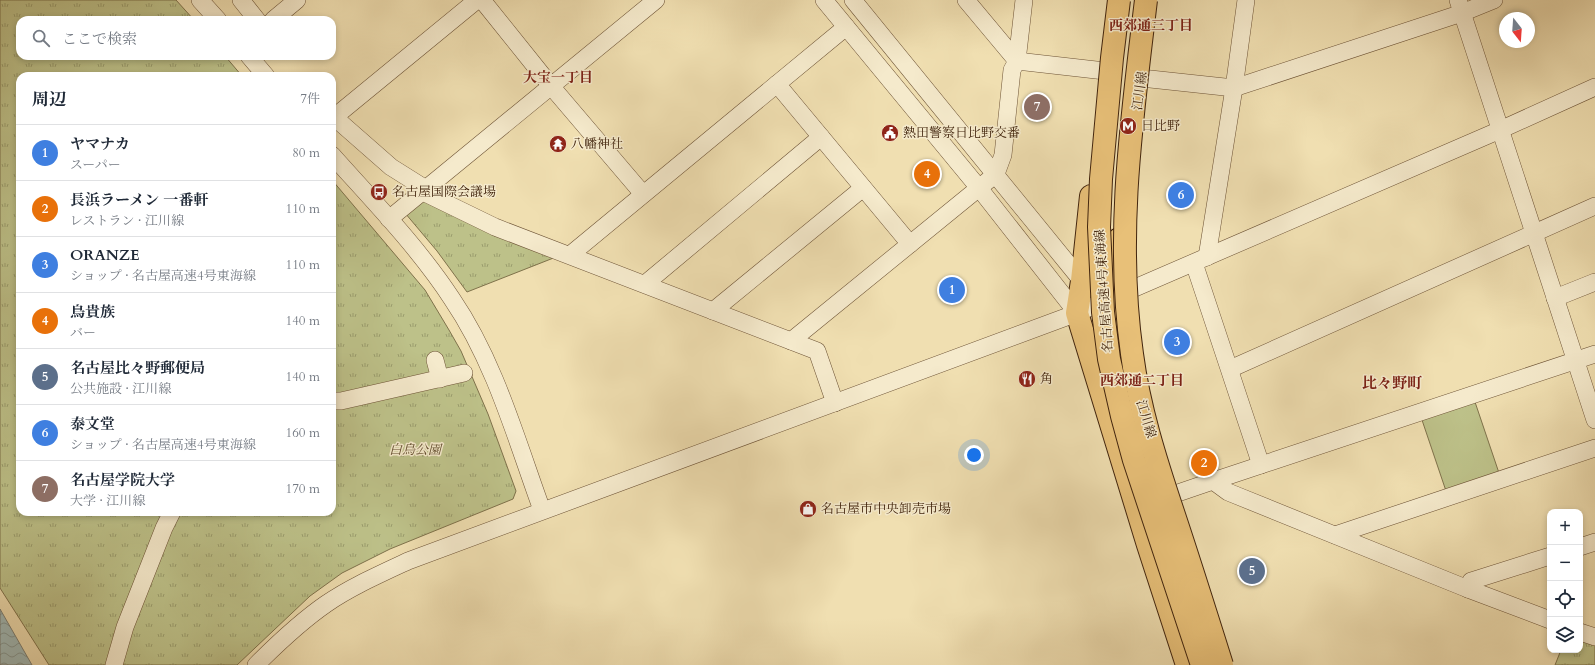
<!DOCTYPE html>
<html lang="ja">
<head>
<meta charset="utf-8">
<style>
  :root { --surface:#fff; --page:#f6f6f7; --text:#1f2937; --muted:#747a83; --line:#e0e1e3; --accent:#8f2418 }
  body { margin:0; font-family:Cardo,"Noto Serif JP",serif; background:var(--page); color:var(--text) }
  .controls { position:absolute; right:12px; bottom:12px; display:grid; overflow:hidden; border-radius:8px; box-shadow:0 2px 6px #0003 }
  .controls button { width:36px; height:36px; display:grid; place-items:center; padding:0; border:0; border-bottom:1px solid var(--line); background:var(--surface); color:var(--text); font:20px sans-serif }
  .compass { position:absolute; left:1499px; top:12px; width:36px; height:36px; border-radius:50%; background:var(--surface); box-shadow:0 2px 6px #0003; rotate:163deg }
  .you { position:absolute; left:974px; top:455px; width:14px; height:14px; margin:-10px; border:3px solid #fff; border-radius:50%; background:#1a73e8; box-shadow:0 0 0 6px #1a73e833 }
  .badge { display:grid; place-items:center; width:26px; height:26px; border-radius:50%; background:var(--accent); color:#fff; font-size:13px; font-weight:700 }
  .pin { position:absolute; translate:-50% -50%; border:2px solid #fff; box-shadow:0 1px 4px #0006 }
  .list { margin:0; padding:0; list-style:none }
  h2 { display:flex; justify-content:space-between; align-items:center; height:52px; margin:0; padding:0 16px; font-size:17px }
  h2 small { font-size:13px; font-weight:400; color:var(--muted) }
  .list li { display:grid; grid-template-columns:26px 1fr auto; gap:12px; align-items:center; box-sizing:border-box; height:56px; padding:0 16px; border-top:1px solid var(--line) }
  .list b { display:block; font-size:15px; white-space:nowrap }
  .list p { margin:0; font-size:13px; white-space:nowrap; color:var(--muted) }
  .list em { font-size:13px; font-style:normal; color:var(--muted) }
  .icon { flex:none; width:22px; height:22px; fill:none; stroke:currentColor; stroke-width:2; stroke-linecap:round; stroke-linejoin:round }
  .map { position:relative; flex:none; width:1595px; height:665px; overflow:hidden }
  .search { position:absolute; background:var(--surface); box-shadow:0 2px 6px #0003; left:16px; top:16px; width:320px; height:44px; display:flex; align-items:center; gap:10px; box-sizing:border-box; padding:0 14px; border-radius:12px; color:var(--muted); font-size:15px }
  .panel { position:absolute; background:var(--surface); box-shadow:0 2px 6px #0003; left:16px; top:72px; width:320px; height:444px; border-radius:12px }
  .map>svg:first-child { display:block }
</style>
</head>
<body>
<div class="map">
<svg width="1595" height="665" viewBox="0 0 1595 665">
  <defs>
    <pattern id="grass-tufts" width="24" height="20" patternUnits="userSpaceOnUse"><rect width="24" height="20" fill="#bdc189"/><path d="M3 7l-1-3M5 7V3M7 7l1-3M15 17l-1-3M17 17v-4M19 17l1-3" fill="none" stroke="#9b9d6e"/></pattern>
    <pattern id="water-waves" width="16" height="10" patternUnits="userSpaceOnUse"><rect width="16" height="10" fill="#a0bab8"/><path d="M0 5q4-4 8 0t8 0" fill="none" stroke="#849794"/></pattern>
  </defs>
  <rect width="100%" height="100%" fill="#f0dfb1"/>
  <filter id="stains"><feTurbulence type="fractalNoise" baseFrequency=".005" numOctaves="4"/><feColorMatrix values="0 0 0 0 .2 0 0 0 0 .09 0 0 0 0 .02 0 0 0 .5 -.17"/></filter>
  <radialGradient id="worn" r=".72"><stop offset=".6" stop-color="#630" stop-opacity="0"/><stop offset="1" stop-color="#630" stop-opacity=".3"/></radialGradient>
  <g fill="url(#grass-tufts)" stroke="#7f724b">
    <polygon points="0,0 176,0 194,20 20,20 20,56 225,56 242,76 20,76 20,512 332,512 332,180 425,290 449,330 461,351 488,414 516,491 513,499 390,549 342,573 310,596 237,665 49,665 0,588"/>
    <polygon points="424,198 556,257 467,292 437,251 405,213"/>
    <polygon points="1580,636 1595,642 1595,665 1555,665 1561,650 1580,650"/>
  </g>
  <polygon fill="#bdc189" stroke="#7f724b" points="1475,402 1499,473 1446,491 1422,420"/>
  <polygon fill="url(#water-waves)" stroke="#7a7e74" points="0,609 32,665 0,665"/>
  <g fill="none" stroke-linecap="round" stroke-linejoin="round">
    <defs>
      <g id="minor">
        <polyline points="200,0 218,20"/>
        <polyline points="241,0 257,20"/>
        <polyline points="482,0 551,86 643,194"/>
        <polyline points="824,0 979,188 1077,313"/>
        <polyline points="853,0 1082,281 1088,285"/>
        <polyline points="966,0 1017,61 1105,71"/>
        <polyline points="1458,0 1595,420"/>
        <polyline points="273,20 297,0"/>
        <polyline points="249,56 266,76"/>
        <polyline points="1141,78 1234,88 1462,13 1494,0"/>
        <polyline points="777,84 910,244"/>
        <polyline points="334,117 391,167 426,189"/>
        <polyline points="332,119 477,0"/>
        <path d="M332,155C373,201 418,247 452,299C495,362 516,439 542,510"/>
        <polyline points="423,192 495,227 817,351 835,403"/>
        <polyline points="389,219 656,0"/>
        <polyline points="570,255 846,27"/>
        <polyline points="1207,257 1234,88 1246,0"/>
        <polyline points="1194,263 1261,465"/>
        <polyline points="645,284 821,137"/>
        <polyline points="1555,298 1595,282"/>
        <polyline points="713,311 863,188"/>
        <polyline points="791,341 996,174 1003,155 1012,70 1017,61 1024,0"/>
        <polyline points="435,360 440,379"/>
        <polyline points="1230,369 1595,206"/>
        <polyline points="332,401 341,401 464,373"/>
        <polyline points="1213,481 1595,354"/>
        <polyline points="1169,496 1213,481 1228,492 1468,589 1550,620"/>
        <polyline points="1335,535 1595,448"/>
        <polyline points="1580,547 1595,542"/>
        <polyline points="1468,589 1471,581 1550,556"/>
        <polyline points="1580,632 1595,637"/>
        <polyline points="114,665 125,627 164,528 172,512"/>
        <path d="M256,665C278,643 300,622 326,604C351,587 380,574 408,561L1077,313L1500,130L1595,87"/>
      </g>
      <g id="major">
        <polyline points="1091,196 1082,281 1077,313 1148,545 1187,665"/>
        <polyline points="1119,239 1110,299 1126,354"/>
      </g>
    </defs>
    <use href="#minor" stroke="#6d5336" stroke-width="18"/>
    <use href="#major" stroke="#41240d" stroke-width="24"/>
    <use href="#minor" stroke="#f5eacc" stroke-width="17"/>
    <use href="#major" stroke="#e8c078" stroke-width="22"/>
    <defs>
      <g id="highway-bridge">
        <polyline points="1119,0 1112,58 1101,179 1099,227 1103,312 1109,359 1122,416 1134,460 1202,665"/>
        <path d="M1146,0C1132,118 1115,235 1132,354C1139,408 1156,461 1173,512C1190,563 1206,614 1222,665"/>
      </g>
    </defs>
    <use href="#highway-bridge" stroke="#41240d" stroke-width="24" stroke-linecap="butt"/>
    <use href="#highway-bridge" stroke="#e8c078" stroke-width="22"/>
  </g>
  <defs>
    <symbol id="metro-disc" viewBox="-11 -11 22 22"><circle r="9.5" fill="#8f2418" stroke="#f5eacc"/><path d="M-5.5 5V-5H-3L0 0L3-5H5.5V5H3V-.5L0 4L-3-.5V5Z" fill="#fff"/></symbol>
    <symbol id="civic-disc" viewBox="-11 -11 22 22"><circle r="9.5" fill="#8f2418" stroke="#f5eacc"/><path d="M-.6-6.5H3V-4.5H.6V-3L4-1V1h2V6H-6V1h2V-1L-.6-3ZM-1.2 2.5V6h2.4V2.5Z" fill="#fff"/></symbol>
    <symbol id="temple-disc" viewBox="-11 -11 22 22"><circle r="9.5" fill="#8f2418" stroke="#f5eacc"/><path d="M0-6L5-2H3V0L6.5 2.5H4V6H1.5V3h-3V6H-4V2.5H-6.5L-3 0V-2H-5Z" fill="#fff"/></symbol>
    <symbol id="bus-disc" viewBox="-11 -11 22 22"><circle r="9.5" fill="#8f2418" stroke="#f5eacc"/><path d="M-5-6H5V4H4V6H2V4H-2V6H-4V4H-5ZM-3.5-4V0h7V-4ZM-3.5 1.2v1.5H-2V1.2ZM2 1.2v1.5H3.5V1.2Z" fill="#fff"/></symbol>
    <symbol id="restaurant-disc" viewBox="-11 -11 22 22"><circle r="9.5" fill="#8f2418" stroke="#f5eacc"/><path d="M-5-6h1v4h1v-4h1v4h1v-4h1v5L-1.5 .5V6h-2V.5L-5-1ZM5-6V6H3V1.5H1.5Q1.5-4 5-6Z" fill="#fff"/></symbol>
    <symbol id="shop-disc" viewBox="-11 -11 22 22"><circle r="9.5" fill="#8f2418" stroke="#f5eacc"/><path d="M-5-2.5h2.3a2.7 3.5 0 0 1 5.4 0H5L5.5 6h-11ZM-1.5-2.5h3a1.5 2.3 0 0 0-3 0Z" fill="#fff"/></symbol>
  </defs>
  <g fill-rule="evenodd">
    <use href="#metro-disc" x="1118" y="116" width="20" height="20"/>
    <use href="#civic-disc" x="880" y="123" width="20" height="20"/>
    <use href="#temple-disc" x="548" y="134" width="20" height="20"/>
    <use href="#bus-disc" x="369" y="182" width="20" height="20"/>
    <use href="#restaurant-disc" x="1017" y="369" width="20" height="20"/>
    <use href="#shop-disc" x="798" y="499" width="20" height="20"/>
  </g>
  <g text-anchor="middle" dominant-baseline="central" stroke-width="3" stroke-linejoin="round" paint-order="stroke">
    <g font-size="13" fill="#41240d" stroke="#f5eacc">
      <text transform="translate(1140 91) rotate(-82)">江川線</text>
      <text transform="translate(1104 291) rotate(-94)">名古屋高速4号東海線</text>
      <text transform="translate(1146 419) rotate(73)">江川線</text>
    </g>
    <g font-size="13" fill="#41240d" stroke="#f5eacc" text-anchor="start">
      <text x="1141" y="126">日比野</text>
      <text x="903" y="133">熱田警察日比野交番</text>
      <text x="571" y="144">八幡神社</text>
      <text x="392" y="192">名古屋国際会議場</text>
      <text x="1040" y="379">角</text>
      <text x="821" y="509">名古屋市中央卸売市場</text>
    </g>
    <g font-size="13" font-style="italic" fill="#604b2c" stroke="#f5eacc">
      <text x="415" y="450">白鳥公園</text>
    </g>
    <g font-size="14" font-weight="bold" fill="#7a1f14" stroke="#f5eacc">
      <text x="1151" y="25">西郊通三丁目</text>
      <text x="558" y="77">大宝一丁目</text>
      <text x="1142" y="380">西郊通二丁目</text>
    </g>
    <g font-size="15" font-weight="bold" fill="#7a1f14" stroke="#f5eacc">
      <text x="1392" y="383">比々野町</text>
    </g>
  </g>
  <rect width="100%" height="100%" filter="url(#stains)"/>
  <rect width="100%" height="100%" fill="url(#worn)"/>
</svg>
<div class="controls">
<button>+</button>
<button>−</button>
<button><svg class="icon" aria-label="locate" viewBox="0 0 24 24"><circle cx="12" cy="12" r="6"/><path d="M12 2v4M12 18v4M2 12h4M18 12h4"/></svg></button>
<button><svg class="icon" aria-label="layers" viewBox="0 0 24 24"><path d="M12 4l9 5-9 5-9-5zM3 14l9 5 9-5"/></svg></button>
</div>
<svg class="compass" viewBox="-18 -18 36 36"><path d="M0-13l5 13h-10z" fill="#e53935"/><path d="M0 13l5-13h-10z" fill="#747a83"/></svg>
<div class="you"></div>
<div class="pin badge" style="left:952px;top:290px;background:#3f7fe0">1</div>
<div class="pin badge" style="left:1204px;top:463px;background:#e8710a">2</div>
<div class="pin badge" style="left:1177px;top:342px;background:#3f7fe0">3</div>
<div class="pin badge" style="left:927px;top:174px;background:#e8710a">4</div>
<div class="pin badge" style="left:1252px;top:571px;background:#5c6f8a">5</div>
<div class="pin badge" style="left:1181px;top:195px;background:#3f7fe0">6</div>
<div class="pin badge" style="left:1037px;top:107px;background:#8d6e63">7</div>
<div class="search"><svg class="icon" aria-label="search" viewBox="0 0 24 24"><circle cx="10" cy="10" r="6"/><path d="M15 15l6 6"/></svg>ここで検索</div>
<section class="panel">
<h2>周辺<small>7件</small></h2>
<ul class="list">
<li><span class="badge" style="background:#3f7fe0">1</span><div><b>ヤマナカ</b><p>スーパー</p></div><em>80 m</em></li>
<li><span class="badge" style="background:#e8710a">2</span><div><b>長浜ラーメン 一番軒</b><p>レストラン · 江川線</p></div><em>110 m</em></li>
<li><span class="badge" style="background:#3f7fe0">3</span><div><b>ORANZE</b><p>ショップ · 名古屋高速4号東海線</p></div><em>110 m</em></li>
<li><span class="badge" style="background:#e8710a">4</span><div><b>鳥貴族</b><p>バー</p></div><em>140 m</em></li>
<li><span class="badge" style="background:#5c6f8a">5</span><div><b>名古屋比々野郵便局</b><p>公共施設 · 江川線</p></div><em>140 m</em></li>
<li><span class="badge" style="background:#3f7fe0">6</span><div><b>泰文堂</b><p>ショップ · 名古屋高速4号東海線</p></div><em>160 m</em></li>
<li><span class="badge" style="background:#8d6e63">7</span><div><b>名古屋学院大学</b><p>大学 · 江川線</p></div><em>170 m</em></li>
</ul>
</section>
</div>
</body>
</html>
